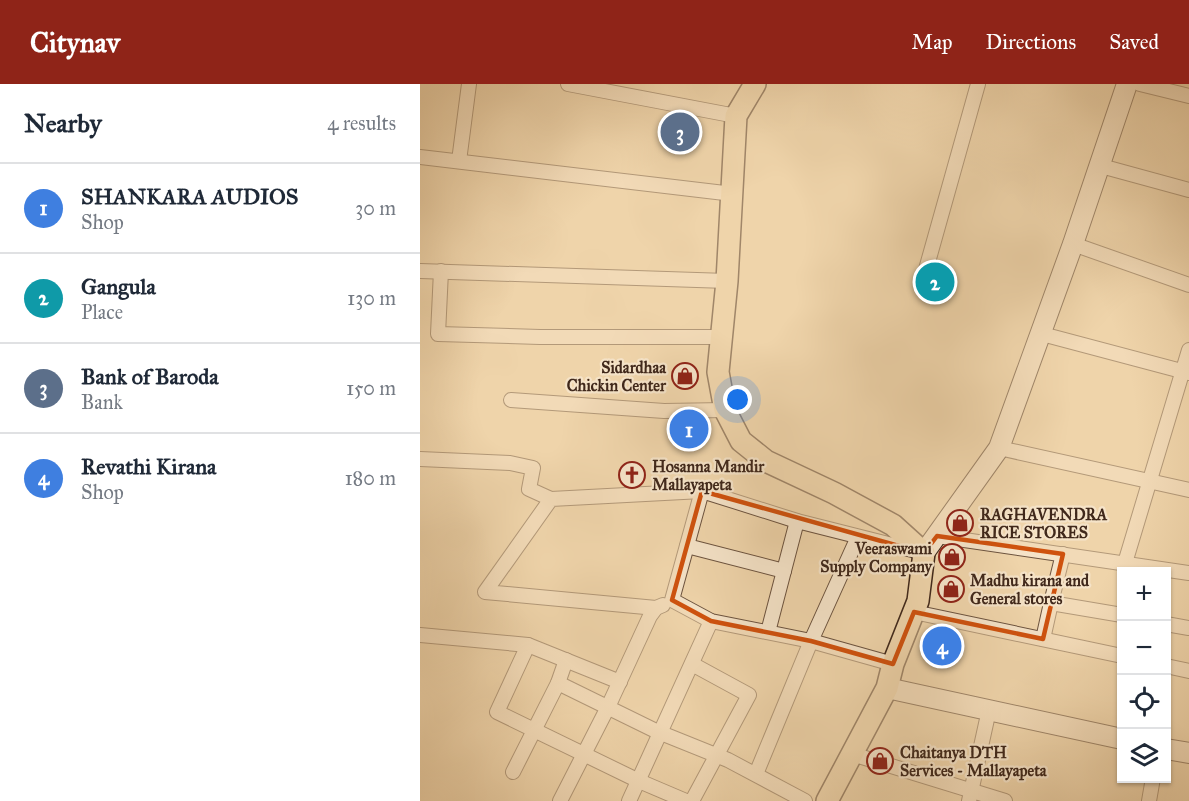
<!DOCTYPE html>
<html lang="en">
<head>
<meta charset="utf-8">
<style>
  :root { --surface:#fff; --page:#f2f2f3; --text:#1f2937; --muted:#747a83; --line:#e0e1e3; --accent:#8f2418 }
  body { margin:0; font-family:"IM FELL Great Primer",serif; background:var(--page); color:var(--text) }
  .controls { position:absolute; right:18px; bottom:18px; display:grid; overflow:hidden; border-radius:0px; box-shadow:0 2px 4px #0004 }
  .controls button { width:54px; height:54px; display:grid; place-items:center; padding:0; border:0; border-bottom:2px solid var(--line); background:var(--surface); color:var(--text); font:30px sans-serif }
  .you { position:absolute; left:318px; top:316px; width:21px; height:21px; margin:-15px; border:4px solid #fff; border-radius:50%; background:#1a73e8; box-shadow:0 0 0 9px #1a73e833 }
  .badge { display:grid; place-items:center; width:39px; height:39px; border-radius:50%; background:var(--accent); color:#fff; font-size:20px; font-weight:700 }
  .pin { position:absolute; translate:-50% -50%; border:3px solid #fff; box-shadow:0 2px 6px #0006 }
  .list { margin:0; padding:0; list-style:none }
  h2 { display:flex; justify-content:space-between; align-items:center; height:78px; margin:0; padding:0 24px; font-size:26px }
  h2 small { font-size:20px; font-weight:400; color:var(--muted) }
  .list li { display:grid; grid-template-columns:39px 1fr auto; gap:18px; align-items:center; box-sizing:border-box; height:90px; padding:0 24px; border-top:2px solid var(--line) }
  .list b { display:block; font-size:22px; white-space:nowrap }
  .list p { margin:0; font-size:20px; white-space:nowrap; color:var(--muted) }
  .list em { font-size:20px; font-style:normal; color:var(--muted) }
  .icon { flex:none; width:33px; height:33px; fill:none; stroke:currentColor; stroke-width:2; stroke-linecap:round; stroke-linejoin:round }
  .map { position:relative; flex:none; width:769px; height:717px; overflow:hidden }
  header { display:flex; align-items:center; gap:36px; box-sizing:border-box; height:84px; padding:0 30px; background:var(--accent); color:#fff }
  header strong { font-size:28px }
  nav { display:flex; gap:33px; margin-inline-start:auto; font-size:21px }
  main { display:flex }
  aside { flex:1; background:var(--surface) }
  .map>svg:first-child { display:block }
</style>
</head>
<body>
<header>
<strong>Citynav</strong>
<nav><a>Map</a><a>Directions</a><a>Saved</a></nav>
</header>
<main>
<aside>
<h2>Nearby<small>4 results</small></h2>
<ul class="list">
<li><span class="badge" style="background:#3f7fe0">1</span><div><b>SHANKARA AUDIOS</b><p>Shop</p></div><em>30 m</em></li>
<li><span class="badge" style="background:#0f9aa8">2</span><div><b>Gangula</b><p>Place</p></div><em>130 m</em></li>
<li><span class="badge" style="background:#5c6f8a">3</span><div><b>Bank of Baroda</b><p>Bank</p></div><em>150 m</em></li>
<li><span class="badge" style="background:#3f7fe0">4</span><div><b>Revathi Kirana</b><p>Shop</p></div><em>180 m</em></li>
</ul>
</aside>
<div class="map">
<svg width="769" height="717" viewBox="0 0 769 717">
  <rect width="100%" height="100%" fill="#efd4aa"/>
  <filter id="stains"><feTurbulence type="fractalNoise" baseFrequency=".00333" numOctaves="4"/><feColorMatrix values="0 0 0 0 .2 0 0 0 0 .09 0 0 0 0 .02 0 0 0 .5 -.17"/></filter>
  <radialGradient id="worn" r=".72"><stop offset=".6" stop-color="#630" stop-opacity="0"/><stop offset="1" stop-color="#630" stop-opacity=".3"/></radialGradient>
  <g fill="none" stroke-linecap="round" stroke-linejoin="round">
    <defs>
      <g id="street">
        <polyline points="148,0 316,32"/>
        <polyline points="720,0 769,12"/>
        <polyline points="0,73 313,110"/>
        <polyline points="39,77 49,0"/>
        <polyline points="681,82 769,106"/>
        <polyline points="653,160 769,201"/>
        <polyline points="0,187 307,197"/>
        <polyline points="21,187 18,250 120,253 302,253"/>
        <polyline points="503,196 558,0"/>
        <polyline points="622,250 769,289"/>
        <polyline points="91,316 244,327 305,326"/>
        <polyline points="579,364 769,406"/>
        <polyline points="0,375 90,379 113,384 109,405 131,415"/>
        <polyline points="517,452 769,489"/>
        <polyline points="267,462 364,487"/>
        <polyline points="643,470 631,519 702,531"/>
        <polyline points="705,479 769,266"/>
        <polyline points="236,524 65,508 131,415 282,407"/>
        <polyline points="494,528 702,572"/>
        <polyline points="746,540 769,544"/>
        <polyline points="348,548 377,437"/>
        <polyline points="0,551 108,561 200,598"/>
        <polyline points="623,555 631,519"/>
        <polyline points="108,561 77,628 219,697 266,717"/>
        <polyline points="272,580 329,611 272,717"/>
        <polyline points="473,580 391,557 291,537 252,516 282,407 377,437 500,468"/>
        <polyline points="746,582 769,587"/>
        <polyline points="138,599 236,647 308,676 385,717"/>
        <polyline points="432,670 585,717"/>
        <polyline points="93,688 138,599 146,576"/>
        <polyline points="336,690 391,557 438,453"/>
        <polyline points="140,717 188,623 230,532 236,524 243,521"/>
        <polyline points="209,717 291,537"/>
        <polyline points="549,717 569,626"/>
        <polyline points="729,717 733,694"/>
      </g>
      <g id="secondary">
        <polyline points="504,469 579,364 653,160 707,0"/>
        <polyline points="467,604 702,655"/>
        <polyline points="746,665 769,669"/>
      </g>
      <polyline id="primary" points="335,0 316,32 307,197 298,288 305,326 321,357 346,377 414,409 473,441 504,469 498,517 473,580 467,604 407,717"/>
    </defs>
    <use href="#street" stroke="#6c533f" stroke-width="16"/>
    <use href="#secondary" stroke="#40281b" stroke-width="22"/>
    <use href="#primary" stroke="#40281b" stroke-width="24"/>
    <use href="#street" stroke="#f5e3c8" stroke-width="14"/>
    <use href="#secondary" stroke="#f5e3c8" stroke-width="20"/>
    <use href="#primary" stroke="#efd4aa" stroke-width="21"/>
  </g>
  <path d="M0 0H769V717H0ZM282,407L504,469L517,452L643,470L623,555L494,528L473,580L391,557L291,537L252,516Z" fill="#efd4aa" fill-opacity=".55" fill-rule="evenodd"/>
  <path fill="none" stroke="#cf520e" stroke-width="4.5" stroke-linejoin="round" d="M282,407L504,469L517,452L643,470L623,555L494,528L473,580L391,557L291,537L252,516Z"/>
  <defs>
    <symbol id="shop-ring" viewBox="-11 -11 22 22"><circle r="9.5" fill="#f5e3c8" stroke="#8f2418" stroke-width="1.5"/><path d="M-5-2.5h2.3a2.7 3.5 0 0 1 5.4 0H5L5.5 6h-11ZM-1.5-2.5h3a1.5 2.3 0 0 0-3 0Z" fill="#8f2418"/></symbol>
    <symbol id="church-ring" viewBox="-11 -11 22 22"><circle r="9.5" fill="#f5e3c8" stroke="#8f2418" stroke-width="1.5"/><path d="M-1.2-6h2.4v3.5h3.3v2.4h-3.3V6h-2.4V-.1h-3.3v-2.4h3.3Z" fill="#8f2418"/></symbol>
  </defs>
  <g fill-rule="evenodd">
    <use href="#shop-ring" x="250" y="277" width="30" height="30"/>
    <use href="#church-ring" x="197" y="376" width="30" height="30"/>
    <use href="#shop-ring" x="525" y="424" width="30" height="30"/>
    <use href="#shop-ring" x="517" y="458" width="30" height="30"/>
    <use href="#shop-ring" x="516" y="490" width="30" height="30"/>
    <use href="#shop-ring" x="445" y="662" width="30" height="30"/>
  </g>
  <g text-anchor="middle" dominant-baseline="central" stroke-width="4.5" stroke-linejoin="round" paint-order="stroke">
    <g font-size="16" font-weight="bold" fill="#40281b" stroke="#f5e3c8" text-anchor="start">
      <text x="246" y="283" text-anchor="end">Sidardhaa<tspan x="246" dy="18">Chickin Center</tspan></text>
      <text x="232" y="382">Hosanna Mandir<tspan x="232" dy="18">Mallayapeta</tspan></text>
      <text x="560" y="430">RAGHAVENDRA<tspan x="560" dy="18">RICE STORES</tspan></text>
      <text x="512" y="464" text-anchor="end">Veeraswami<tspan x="512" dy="18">Supply Company</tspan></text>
      <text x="550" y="496">Madhu kirana and<tspan x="550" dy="18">General stores</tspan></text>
      <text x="480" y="668">Chaitanya DTH<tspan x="480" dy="18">Services - Mallayapeta</tspan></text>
    </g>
  </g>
  <rect width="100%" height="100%" filter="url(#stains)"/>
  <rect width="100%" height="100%" fill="url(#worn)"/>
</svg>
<div class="controls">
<button>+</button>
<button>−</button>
<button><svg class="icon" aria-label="locate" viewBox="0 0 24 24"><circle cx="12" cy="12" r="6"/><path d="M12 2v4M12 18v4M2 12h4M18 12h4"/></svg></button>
<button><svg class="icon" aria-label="layers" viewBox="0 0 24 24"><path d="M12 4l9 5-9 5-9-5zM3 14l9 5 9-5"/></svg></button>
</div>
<div class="you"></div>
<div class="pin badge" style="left:269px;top:345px;background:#3f7fe0">1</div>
<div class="pin badge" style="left:515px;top:198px;background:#0f9aa8">2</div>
<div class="pin badge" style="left:260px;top:48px;background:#5c6f8a">3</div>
<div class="pin badge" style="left:522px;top:562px;background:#3f7fe0">4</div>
</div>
</main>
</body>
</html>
